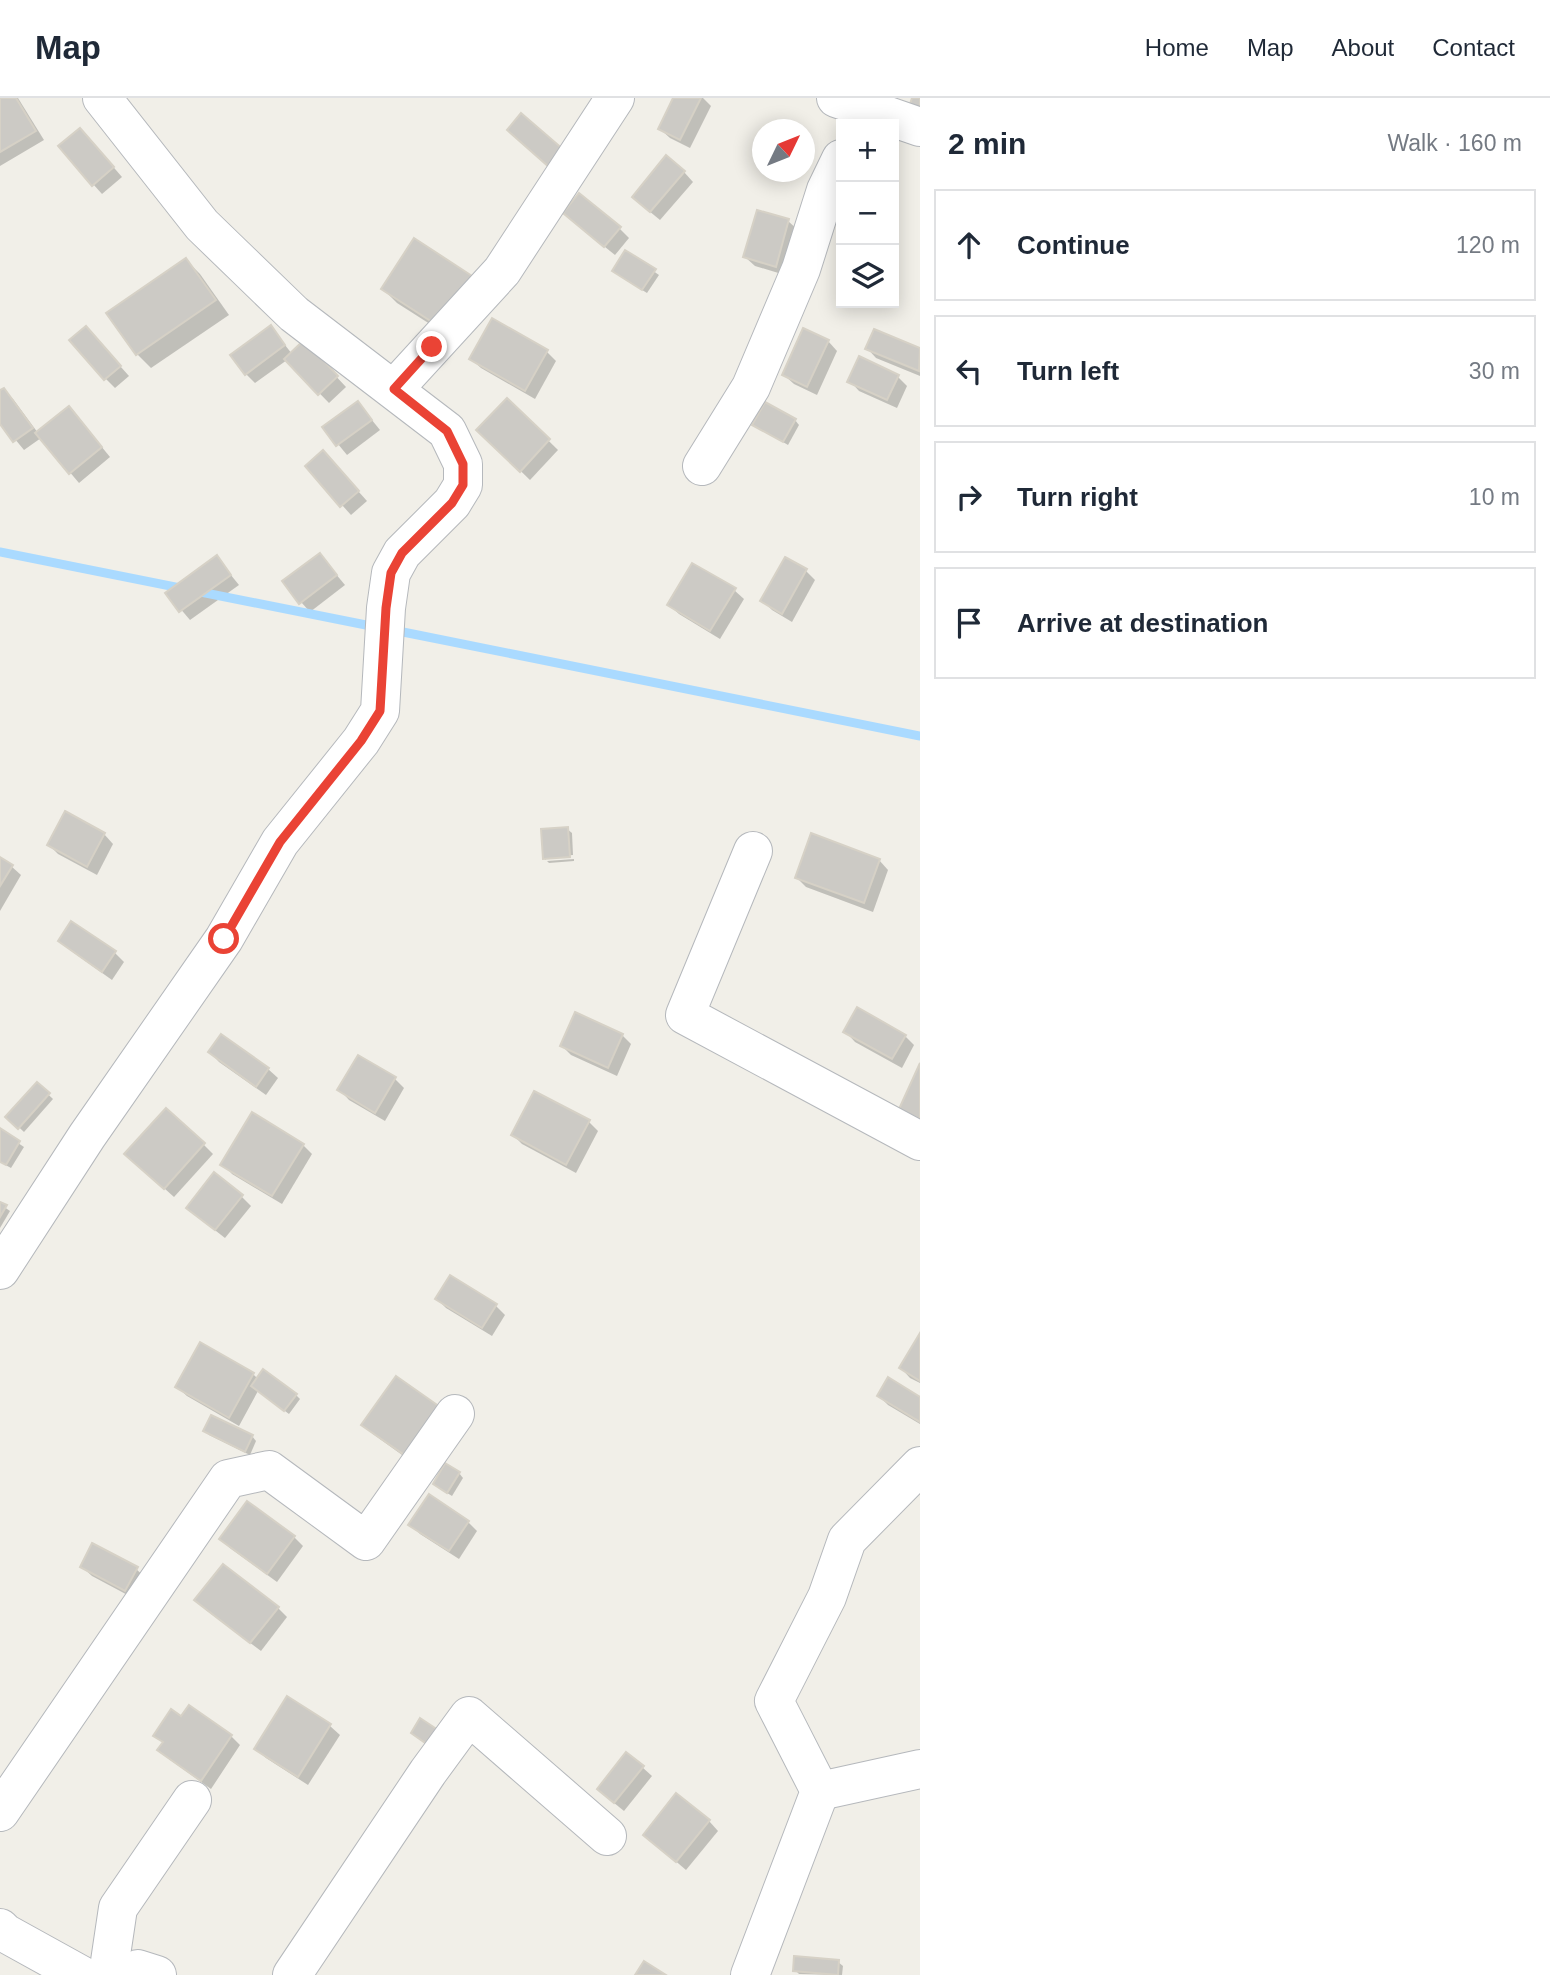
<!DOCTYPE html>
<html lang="en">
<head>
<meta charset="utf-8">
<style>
  :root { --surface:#fff; --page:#f2f2f3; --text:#1f2937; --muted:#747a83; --line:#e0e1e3 }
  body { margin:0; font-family:Arial,sans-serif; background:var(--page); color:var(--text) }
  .controls { position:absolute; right:21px; top:21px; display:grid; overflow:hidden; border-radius:0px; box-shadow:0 4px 18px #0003 }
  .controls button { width:63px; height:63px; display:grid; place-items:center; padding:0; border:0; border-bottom:2px solid var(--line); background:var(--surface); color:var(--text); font:35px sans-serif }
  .compass { position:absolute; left:752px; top:21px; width:63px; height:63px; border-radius:50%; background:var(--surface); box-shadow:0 4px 18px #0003; rotate:47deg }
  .stop { position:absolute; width:21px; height:21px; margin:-16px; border:5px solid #ea4335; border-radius:50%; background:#fff }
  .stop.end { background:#ea4335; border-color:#fff; box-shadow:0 2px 7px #0008 }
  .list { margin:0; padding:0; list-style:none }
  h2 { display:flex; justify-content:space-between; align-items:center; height:91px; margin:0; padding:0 28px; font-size:30px }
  h2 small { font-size:23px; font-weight:400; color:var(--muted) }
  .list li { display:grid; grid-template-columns:46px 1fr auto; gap:21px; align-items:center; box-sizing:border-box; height:112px; margin:0 14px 14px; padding:0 14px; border:2px solid var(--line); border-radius:0px }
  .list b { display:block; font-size:26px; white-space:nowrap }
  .list em { font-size:23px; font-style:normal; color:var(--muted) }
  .icon { flex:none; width:38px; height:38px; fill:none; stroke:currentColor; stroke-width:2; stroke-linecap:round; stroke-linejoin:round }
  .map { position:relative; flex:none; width:920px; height:1877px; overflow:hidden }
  header { display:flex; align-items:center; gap:42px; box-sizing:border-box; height:98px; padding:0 35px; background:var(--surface); border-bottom:2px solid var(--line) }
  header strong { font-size:33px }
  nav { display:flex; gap:38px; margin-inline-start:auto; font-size:24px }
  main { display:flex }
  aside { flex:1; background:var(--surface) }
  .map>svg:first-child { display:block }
</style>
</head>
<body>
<header>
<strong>Map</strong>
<nav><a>Home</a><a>Map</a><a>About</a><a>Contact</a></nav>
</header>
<main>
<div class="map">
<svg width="920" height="1877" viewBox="0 0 920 1877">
  <rect width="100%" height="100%" fill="#f1efe8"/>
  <g fill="#0003">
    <polygon points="0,0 18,0 44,42 0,68"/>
    <polygon points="675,0 703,0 711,8 690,50 670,40 660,31"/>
    <polygon points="89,41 122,79 102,96 93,86"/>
    <polygon points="684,74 693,84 660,122 643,108"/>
    <polygon points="788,123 798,132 785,177 755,168 745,159"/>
    <polygon points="574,124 620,131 629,140 615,157"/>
    <polygon points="414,142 455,242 397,205 383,191"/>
    <polygon points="626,154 659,177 647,195 618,177"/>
    <polygon points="186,162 200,176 229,217 151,270 137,256"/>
    <polygon points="271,229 292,256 304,244 346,289 329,305 287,262 255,285 246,276"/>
    <polygon points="875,233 920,252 920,278 876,260 867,250"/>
    <polygon points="95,240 129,278 115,290 106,281"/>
    <polygon points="828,243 837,253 817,297 794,286 784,277"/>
    <polygon points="547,254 556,263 535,301 481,270 471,261"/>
    <polygon points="898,279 907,288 897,310 859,293 850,283"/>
    <polygon points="3,292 13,301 38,335 78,320 110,359 79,385 41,340 24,352 0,323 0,295"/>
    <polygon points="507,302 558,352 530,382 478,332"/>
    <polygon points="358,305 380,332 347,357 324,329"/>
    <polygon points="795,322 799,327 788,347 754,327"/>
    <polygon points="332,364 367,403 351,417 307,368"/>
    <polygon points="320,457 345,487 310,514 301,504"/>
    <polygon points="217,460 239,487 190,522 167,495"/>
    <polygon points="806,473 815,482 792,524 772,512 763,503"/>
    <polygon points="734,492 744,501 720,541 679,516 669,507"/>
    <polygon points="567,731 572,735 573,757 546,759 546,762 544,760"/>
    <polygon points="104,736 113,746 97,777 58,756 49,747"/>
    <polygon points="0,761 11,768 21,777 0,813"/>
    <polygon points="574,761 574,763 549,765 547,763"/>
    <polygon points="879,762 888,772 873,814 806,789 797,780"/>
    <polygon points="72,825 115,855 124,864 112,882 70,852 60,843"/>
    <polygon points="846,934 905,938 914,947 902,970 855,944"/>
    <polygon points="622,937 631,946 617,978 571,957 562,948"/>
    <polygon points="222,938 268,971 278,980 266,997 219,964 210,954"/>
    <polygon points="395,981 404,990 385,1023 349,1002 340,992"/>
    <polygon points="37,986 53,1001 24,1034 8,1019"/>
    <polygon points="589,1024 598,1033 576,1075 522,1046 513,1037"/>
    <polygon points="0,1033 24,1049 11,1070 0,1064"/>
    <polygon points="204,1047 213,1056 174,1099 136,1065"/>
    <polygon points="303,1047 312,1056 282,1106 232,1076 223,1066"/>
    <polygon points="242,1099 251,1108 225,1140 198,1119"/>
    <polygon points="0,1106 10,1113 0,1130"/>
    <polygon points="437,1201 496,1208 505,1217 492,1238 446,1210"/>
    <polygon points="920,1238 920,1285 910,1280 901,1270"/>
    <polygon points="253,1276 258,1281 296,1297 300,1301 289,1316 258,1293 239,1328 187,1298 177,1289"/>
    <polygon points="396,1280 416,1367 373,1336 363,1327"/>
    <polygon points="879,1298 920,1301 920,1326 888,1307"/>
    <polygon points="205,1333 252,1338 256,1343 250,1357 209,1337"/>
    <polygon points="459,1375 463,1380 452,1398 439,1390"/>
    <polygon points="468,1424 477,1433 459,1461 420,1436 411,1427"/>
    <polygon points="294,1439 303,1448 277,1484 230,1450 221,1441"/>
    <polygon points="82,1469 136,1471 146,1480 135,1501 92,1478"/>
    <polygon points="197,1502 278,1510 287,1519 261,1553 206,1512"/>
    <polygon points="288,1601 330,1628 340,1637 308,1687 266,1660 256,1651"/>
    <polygon points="156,1638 231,1638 240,1647 211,1691 169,1661 159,1652 164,1646"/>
    <polygon points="642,1669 652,1678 624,1713 608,1700"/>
    <polygon points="709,1723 718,1733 686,1772 645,1737"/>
    <polygon points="838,1864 843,1868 842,1877 799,1876 795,1872"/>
  </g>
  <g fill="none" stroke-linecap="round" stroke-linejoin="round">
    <g stroke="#aadaff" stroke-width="9">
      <polyline points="0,454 376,529"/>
      <polyline points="393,532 920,638"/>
    </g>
  </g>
  <g fill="#cccac5" stroke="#d6d1c6" stroke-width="2">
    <polygon points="0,0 16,0 36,33 0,54"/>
    <polygon points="673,0 701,0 680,42 658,31"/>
    <polygon points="912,0 920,0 920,13 909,9"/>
    <polygon points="521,15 564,52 549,69 507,32"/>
    <polygon points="80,30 114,69 92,88 58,48"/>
    <polygon points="666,57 685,73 650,114 632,99"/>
    <polygon points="579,95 621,129 604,149 563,115"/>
    <polygon points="757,112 789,121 776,169 743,159"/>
    <polygon points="414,140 472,178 440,229 381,191"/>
    <polygon points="625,152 656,171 642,192 612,173"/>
    <polygon points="186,160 216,202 136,257 106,215"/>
    <polygon points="492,220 548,252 525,293 469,261"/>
    <polygon points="271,227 285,247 245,277 230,257"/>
    <polygon points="86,228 121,268 104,282 69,242"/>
    <polygon points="803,230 829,242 807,289 782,277"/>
    <polygon points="874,231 920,250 919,273 865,251"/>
    <polygon points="304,242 338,278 318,297 284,261"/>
    <polygon points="859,258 899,277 887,302 847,284"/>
    <polygon points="4,290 33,330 13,344 0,326 0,292"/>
    <polygon points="507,300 550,341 520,374 476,332"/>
    <polygon points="358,303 372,322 336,348 322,329"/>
    <polygon points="765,304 796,321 783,344 752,327"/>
    <polygon points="69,308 102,349 69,376 35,335"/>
    <polygon points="323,352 359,393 340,409 305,368"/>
    <polygon points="320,455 337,477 299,506 282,483"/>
    <polygon points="217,457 231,477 179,514 165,495"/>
    <polygon points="785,459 807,471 782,516 760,503"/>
    <polygon points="692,465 736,490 710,533 667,507"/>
    <polygon points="65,713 105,735 87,769 47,747"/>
    <polygon points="568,729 570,759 543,761 541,731"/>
    <polygon points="811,735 880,761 864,805 795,780"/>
    <polygon points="0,759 13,767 0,788"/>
    <polygon points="71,823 116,853 102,874 58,843"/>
    <polygon points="857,909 906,937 892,961 843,934"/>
    <polygon points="575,914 623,936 608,970 560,948"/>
    <polygon points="221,936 269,970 256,989 208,954"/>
    <polygon points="358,957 396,979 375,1015 337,992"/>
    <polygon points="920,965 920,1021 899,1011"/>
    <polygon points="37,984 50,995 18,1031 5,1019"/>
    <polygon points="534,993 590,1022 566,1067 511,1037"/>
    <polygon points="166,1010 205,1045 164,1091 124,1056"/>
    <polygon points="252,1014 304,1046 272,1098 220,1067"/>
    <polygon points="0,1030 20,1043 6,1067 0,1064"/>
    <polygon points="214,1074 243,1097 215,1132 186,1110"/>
    <polygon points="0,1104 7,1107 0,1119"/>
    <polygon points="450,1177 497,1206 482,1230 435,1201"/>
    <polygon points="920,1235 920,1283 899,1270"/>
    <polygon points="200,1244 254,1275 229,1320 175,1289"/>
    <polygon points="263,1271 297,1296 284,1313 251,1288"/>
    <polygon points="396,1278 440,1309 406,1358 361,1327"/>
    <polygon points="888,1279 920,1299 920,1324 877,1298"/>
    <polygon points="211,1317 253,1337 245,1354 203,1333"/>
    <polygon points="445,1365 460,1374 447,1395 433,1386"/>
    <polygon points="429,1396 469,1423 449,1453 408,1427"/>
    <polygon points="247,1403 295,1438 267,1476 219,1441"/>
    <polygon points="92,1445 138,1469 125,1493 80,1469"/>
    <polygon points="223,1466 279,1509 250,1545 194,1502"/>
    <polygon points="287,1598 331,1626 298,1679 254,1651"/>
    <polygon points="189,1607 232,1637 201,1683 157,1652 163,1644 153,1638 171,1611 181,1618"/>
    <polygon points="420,1620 441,1634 431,1649 411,1635"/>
    <polygon points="626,1654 644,1668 614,1705 597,1691"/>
    <polygon points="676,1695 710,1722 676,1764 643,1737"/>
    <polygon points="794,1858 839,1862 838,1877 793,1873"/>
    <polygon points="644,1863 666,1877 635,1877"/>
  </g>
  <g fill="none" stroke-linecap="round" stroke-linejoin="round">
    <defs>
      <g id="minor">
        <polyline points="836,0 920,29"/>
        <polyline points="394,291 502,173 615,0"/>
        <polyline points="702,368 751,289 801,171 826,92 841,61"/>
        <polyline points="753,753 685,917 920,1043"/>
        <polyline points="0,1172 87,1038 224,841 280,744 361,643 380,613 386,510 391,475 402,455 452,405 463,387 463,366 447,333 294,216 202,127 102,0"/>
        <polyline points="820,1693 920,1671"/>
        <polyline points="0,1714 228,1381 269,1372 366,1443 455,1316"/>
        <polyline points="0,1830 5,1835 81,1877"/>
        <polyline points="108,1877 118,1810 192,1702"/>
        <polyline points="129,1877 138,1871 157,1877"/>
        <polyline points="292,1877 428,1674 469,1618 607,1738"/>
        <polyline points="750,1877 820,1693 774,1603 827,1499 847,1442 920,1368"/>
      </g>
    </defs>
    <use href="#minor" stroke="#b5b8bc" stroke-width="40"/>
    <use href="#minor" stroke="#fff" stroke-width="38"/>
  </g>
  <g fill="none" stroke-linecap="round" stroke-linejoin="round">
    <polyline stroke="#ea4335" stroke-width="9" points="224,841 280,744 361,643 380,613 386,510 391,475 402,455 452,405 463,387 463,366 447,333 394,291 432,249"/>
  </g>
</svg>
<div class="controls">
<button>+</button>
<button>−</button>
<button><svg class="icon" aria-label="layers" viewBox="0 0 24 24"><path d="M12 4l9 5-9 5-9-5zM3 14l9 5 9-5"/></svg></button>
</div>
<svg class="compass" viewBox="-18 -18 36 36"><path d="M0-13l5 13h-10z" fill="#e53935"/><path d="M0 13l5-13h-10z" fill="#747a83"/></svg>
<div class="stop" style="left:224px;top:841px"></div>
<div class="stop end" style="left:432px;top:249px"></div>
</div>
<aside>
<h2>2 min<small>Walk · 160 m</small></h2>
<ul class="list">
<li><svg class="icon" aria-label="ahead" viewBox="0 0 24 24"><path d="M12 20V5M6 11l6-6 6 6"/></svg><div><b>Continue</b></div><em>120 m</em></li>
<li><svg class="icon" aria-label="left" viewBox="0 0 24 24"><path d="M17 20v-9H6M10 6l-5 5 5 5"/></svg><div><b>Turn left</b></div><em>30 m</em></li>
<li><svg class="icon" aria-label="right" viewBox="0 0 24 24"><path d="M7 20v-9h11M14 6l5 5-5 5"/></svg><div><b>Turn right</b></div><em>10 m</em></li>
<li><svg class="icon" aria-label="arrive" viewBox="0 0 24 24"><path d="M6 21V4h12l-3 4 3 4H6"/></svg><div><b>Arrive at destination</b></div></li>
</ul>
</aside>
</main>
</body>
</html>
